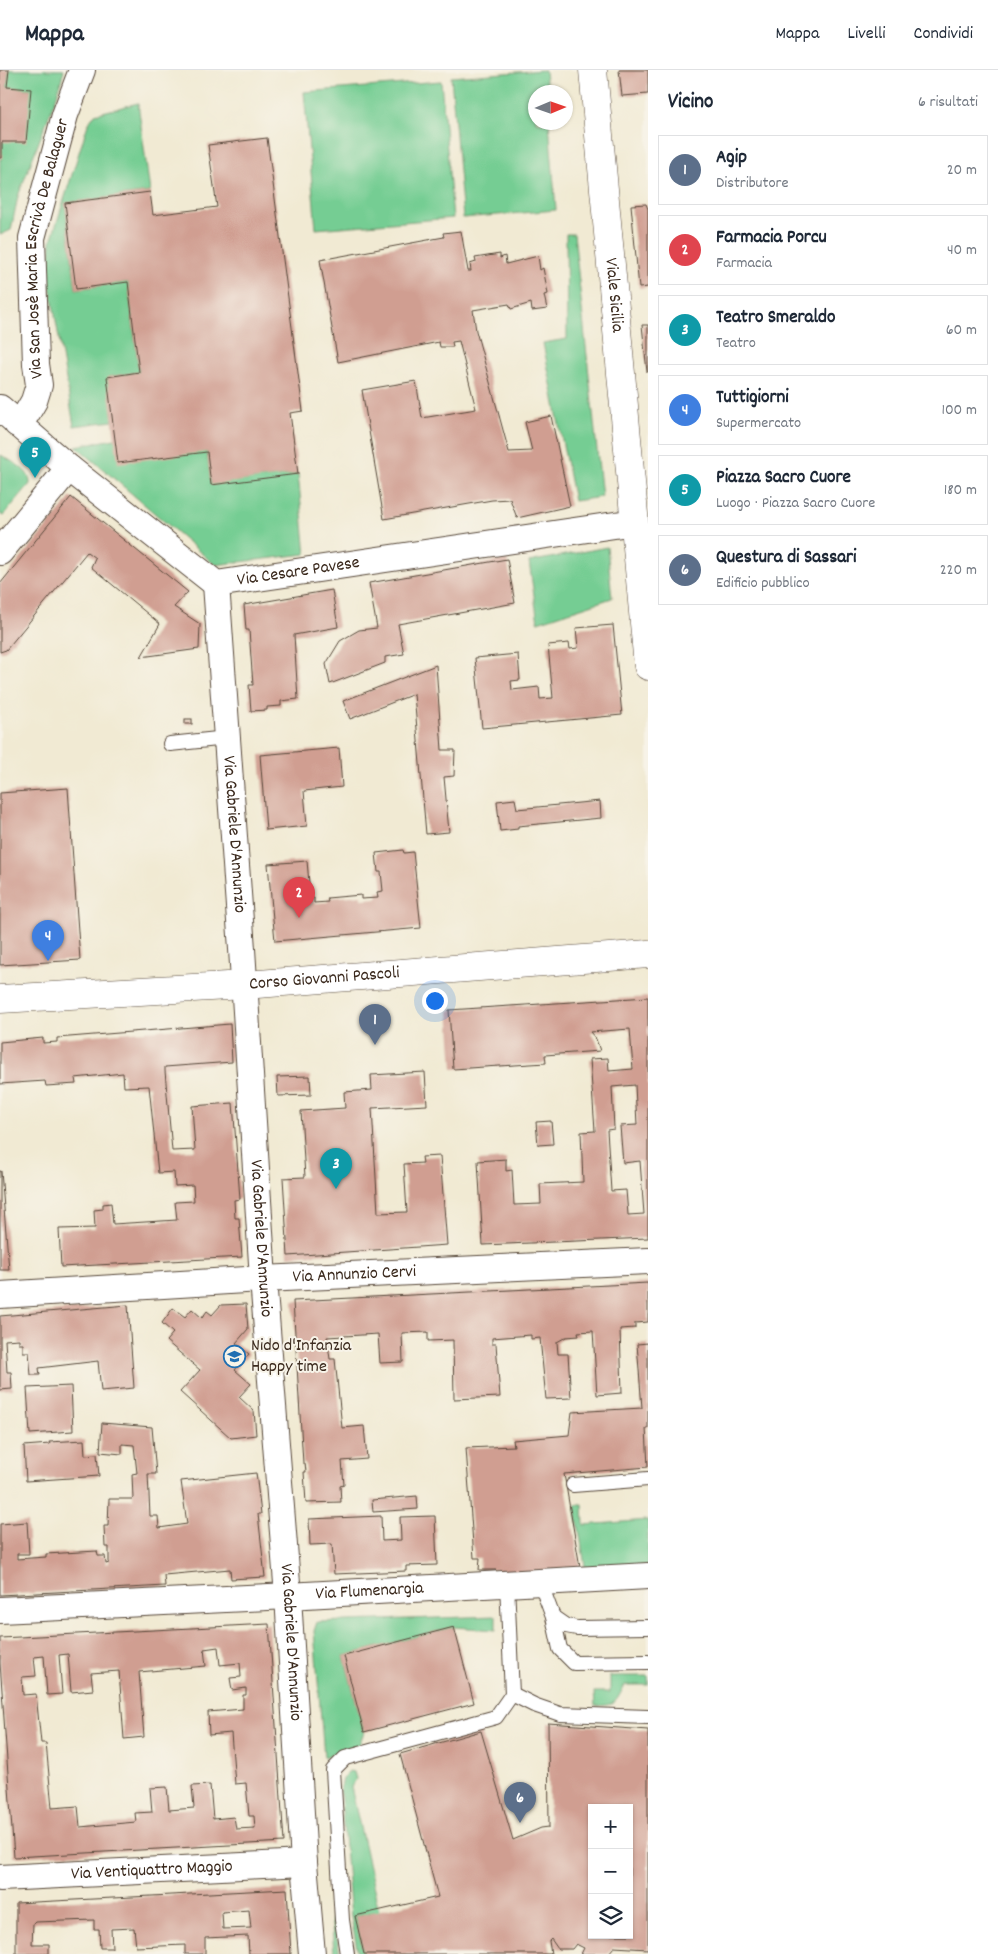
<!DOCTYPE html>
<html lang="it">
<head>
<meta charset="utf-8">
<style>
  :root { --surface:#fff; --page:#f2f2f3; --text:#1f2937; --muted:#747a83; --line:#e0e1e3; --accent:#b45309 }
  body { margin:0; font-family:Dekko,sans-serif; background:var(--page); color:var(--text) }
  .controls { position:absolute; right:15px; bottom:15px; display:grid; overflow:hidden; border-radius:0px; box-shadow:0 1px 4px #0004 }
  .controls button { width:45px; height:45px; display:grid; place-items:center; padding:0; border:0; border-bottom:1px solid var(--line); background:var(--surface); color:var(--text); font:25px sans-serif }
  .compass { position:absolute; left:528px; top:15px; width:45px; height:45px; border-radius:50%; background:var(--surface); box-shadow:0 1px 4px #0004; rotate:88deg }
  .you { position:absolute; left:434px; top:930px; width:18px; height:18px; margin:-12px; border:4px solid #fff; border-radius:50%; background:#1a73e8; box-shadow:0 0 0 8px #1a73e833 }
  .badge { display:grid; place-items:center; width:32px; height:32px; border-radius:50%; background:var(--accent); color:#fff; font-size:16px; font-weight:700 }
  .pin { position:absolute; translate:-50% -41px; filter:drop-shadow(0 1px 2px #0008) }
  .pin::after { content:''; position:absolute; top:26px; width:18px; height:15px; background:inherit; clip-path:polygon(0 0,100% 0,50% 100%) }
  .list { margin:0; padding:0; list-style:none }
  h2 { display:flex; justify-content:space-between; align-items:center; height:65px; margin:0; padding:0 20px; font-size:21px }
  h2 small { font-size:16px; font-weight:400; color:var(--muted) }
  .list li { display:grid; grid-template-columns:32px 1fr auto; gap:15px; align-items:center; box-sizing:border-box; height:70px; margin:0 10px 10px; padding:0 10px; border:1px solid var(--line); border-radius:0px }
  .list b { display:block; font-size:19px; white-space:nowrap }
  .list p { margin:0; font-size:16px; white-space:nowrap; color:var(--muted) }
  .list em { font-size:16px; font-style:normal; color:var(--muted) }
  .icon { flex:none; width:28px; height:28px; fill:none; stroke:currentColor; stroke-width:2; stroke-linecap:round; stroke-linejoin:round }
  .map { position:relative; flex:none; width:648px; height:1884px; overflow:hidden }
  header { display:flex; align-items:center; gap:30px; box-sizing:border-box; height:70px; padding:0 25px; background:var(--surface); border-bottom:1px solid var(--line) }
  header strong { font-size:24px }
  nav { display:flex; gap:28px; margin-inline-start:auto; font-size:18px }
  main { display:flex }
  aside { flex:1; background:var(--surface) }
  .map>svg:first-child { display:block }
</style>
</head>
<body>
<header>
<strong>Mappa</strong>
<nav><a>Mappa</a><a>Livelli</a><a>Condividi</a></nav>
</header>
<main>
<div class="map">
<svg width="648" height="1884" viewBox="0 0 648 1884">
  <rect width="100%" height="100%" fill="#f7f3e8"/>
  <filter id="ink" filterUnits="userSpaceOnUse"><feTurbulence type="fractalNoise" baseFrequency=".02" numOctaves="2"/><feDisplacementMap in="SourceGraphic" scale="10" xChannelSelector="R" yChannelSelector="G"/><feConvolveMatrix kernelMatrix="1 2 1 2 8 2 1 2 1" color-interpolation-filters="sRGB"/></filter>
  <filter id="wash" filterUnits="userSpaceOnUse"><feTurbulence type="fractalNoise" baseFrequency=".0096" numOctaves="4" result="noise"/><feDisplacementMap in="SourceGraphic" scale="20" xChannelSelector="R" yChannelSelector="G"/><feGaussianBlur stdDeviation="1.12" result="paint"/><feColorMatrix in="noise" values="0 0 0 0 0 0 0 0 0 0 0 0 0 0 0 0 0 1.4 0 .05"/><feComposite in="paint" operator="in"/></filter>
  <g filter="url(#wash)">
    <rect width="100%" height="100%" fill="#f1ead3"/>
    <g fill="#75cd93" stroke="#587c58">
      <polygon points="9,0 64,0 57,25 18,126 11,160 0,165 0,90 1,90 2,72 31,19 7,17"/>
      <polygon points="545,0 547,22 536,22 536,52 549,53 556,140 463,148 451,7"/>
      <polygon points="441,11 453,148 316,159 304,22"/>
      <polygon points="138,33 150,122 65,133 76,219 128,212 139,302 108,307 113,351 74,356 49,210 50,185 51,171 88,54 95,44"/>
      <polygon points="566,164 574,164 602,427 574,431 543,273 567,269"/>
      <polygon points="115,369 207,382 211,414 298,404 306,484 215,495 76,376"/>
      <path d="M1,385C12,392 31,400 30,414L3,446L0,444Z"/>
      <polygon points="607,477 612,528 538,552 529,492"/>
      <polygon points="575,1435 583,1435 584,1455 648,1450 648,1495 586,1502"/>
      <polygon points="496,1546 496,1560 454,1557 344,1586 364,1662 359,1675 324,1687 314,1561 317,1552"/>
      <path d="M610,1606H648V1615H625C615,1633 617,1635 595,1636L594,1622H610Z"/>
      <polygon points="349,1701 354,1702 356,1709 351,1717 379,1841 355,1846 364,1884 358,1884 351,1847 340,1719 343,1709"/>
      <polygon points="330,1828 340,1884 334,1884"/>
    </g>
    <g id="blocks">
      <g fill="#d09e91" fill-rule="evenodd">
        <polygon points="0,0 9,0 7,17 31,19 26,72 2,72 2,88 0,88"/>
        <polygon points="619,0 648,0 648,24 622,26"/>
        <polygon points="267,68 303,341 290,343 298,404 211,415 207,382 118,393 107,307 139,302 128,212 76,219 65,133 150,122 153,145 217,137 208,75"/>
        <polygon points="646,134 648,139 648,217 639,218 631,135"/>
        <polygon points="461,161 468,201 471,201 470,194 476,192 475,188 500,184 500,188 505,186 506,194 538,186 540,200 543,198 548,224 544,225 547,239 532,241 531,233 511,239 509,234 473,240 476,261 509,382 532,381 525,352 551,346 570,436 517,448 510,429 492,430 384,449 362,320 416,311 422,348 476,339 459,271 452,272 453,277 440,277 439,272 338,292 320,190 444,167 443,163"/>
        <polygon points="642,255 648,255 648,302 647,302"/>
        <polygon points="71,427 188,522 174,537 200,554 199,579 141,587 160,554 91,497 95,488 87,482 6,580 0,582 0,514"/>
        <polygon points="507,489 515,533 398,554 404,584 385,587 385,593 330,614 326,594 340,571 359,560 377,558 369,513"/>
        <polygon points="332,520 338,557 294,565 298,629 281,631 281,636 267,637 267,640 251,641 249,615 253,615 249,560 246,560 244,535"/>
        <polygon points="613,555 622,645 482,658 475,588 518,584 520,610 511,611 512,620 539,617 540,629 553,628 548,575 569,573 570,579 578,578 576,558"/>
        <polygon points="436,595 442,680 455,680 454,706 444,707 449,762 426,764 414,624 350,649 343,631"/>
        <rect x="185" y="649" width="7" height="5"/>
        <polygon points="339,678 342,717 304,721 307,756 266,760 260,685"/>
        <polygon points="68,718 80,890 0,895 0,723"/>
        <polygon points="515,729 517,739 600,731 601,748 518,756 518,759 500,761 497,731"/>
        <polygon points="403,780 404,783 413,782 421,858 275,871 268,794 307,791 310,824 304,824 305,828 314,828 314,833 328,832 327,828 361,825 361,829 378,828 377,822 383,821 381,802 378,802 376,783"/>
        <path d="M648,927V1168L483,1175L478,1091L506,1089V1101L512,1100L514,1135L541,1134L540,1114L583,1112L581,1062L595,1061L590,989L608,988L609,1001L633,999L630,959L590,962L596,969L600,981L545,985L546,993L453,999L449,940ZM635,1015L637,1055L620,1056L623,1093L640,1091L644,1144L628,1145L626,1120L611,1121L607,1060L614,1059L612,1017Z"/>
        <polygon points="230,954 232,992 165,997 165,1001 172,1081 195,1080 192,1036 233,1033 240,1129 234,1130 235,1148 239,1148 242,1187 61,1197 59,1159 95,1158 94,1140 103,1139 103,1134 111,1133 113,1154 177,1150 175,1132 194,1131 193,1115 175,1116 174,1102 158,1103 149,1016 124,1017 123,1003 75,1008 76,1014 46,1016 45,1011 0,1014 0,972 43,968 43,973 57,972 57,968"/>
        <polygon points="425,1002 427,1035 372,1038 378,1143 407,1142 404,1094 423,1093 422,1087 440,1086 447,1175 288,1186 283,1108 305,1107 301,1041 345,1038 344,1022 372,1020 371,1005"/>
        <polygon points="310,1006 311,1025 278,1026 277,1007"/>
        <polygon points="551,1051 553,1074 538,1075 536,1052"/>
        <polygon points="0,1101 1,1101 9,1200 0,1200"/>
        <polygon points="648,1213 648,1252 635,1253 635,1258 620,1259 622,1323 597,1325 593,1261 578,1262 579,1266 566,1267 557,1272 558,1284 568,1284 571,1328 546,1329 540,1268 531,1269 531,1265 492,1268 492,1274 496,1274 500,1327 454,1329 453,1270 428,1271 428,1262 402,1263 403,1292 380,1293 378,1264 327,1267 330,1289 335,1289 342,1358 364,1356 367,1389 342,1391 344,1415 340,1416 341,1432 306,1433 304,1402 306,1402 305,1393 303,1393 293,1231"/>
        <polygon points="246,1234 248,1259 236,1273 249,1284 235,1300 251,1314 239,1327 254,1341 256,1365 231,1368 180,1322 200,1300 166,1271 173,1263 162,1253 173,1238 185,1247 192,1239 202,1248 207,1241 212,1245 221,1235"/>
        <polygon points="128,1235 134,1318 101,1321 98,1291 39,1298 40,1305 31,1305 29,1282 23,1282 23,1274 19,1274 19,1269 5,1270 7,1302 11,1302 12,1319 0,1320 0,1246"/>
        <polygon points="648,1273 648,1358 646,1358 648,1397 564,1404 581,1503 496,1503 496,1500 479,1500 480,1488 474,1488 466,1378 514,1376 513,1370 569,1365 572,1342 642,1338 637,1274"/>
        <polygon points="71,1316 73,1361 30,1364 27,1318"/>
        <polygon points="102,1353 152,1357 156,1404 148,1404 150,1446 158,1446 159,1458 187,1454 181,1411 256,1403 261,1444 258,1444 265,1507 231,1509 230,1499 164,1505 165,1516 0,1525 0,1454 27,1452 29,1484 17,1484 17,1489 46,1487 46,1484 97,1481 98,1486 105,1486 106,1494 109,1493 109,1477 105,1477 104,1456 108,1456 109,1429 133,1429 132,1404 137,1403 134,1375 122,1374 122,1384 100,1382"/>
        <polygon points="84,1370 85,1385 97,1384 99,1406 26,1411 24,1376 50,1374 49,1372"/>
        <polygon points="417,1426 418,1439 373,1442 372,1430"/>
        <polygon points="381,1446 382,1471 401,1470 400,1447 435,1446 437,1495 406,1496 406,1501 334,1504 332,1474 310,1475 309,1449"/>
        <path d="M269,1554L284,1772L14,1787L0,1593V1568ZM218,1577L220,1595L240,1593L241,1607L230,1608L232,1620L246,1618V1625H243V1639L208,1642L209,1665L231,1663L235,1714L246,1713L249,1746H254L255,1758L236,1759L234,1747L213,1749L210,1715L192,1716L194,1738L169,1740L167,1717L150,1718L152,1742L135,1743L136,1752L80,1757L78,1736L52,1738L46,1673H41L36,1624L23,1625L22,1607L36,1606L34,1587L44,1586L47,1625L62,1624L59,1585L68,1584L71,1622L93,1620L91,1603L119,1601L124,1669L144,1667L139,1602L206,1596L204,1579Z"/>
        <polygon points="454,1557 474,1633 364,1662 344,1586"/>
        <path d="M548,1653L648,1660V1879L614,1877L608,1884H581L584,1878L576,1874L572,1879H558L551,1869L549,1871L551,1884H364L355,1846L438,1827L400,1684L481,1661L513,1770L541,1758L549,1757ZM592,1738H629V1865H592Z"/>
        <path d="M287,1819L291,1884H249L248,1866L205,1868V1884H185V1875L136,1877L134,1858L111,1859L112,1878H100L99,1859H94V1850L35,1852L33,1854L32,1874H49V1884H16V1833ZM249,1840L251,1858L223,1859L222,1842Z"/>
      </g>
    </g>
  </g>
  <g filter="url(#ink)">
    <use href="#blocks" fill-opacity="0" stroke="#564739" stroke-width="1"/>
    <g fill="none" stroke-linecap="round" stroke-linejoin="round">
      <defs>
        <g id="service">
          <polyline points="170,674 227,668"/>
          <polyline points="573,1415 648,1409"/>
          <polyline points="540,1512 553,1547 560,1579 574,1593 648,1592"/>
          <polyline points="507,1514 512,1624"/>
          <polyline points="553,1547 566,1556 577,1558 648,1557"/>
          <polyline points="347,1884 342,1850 333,1700 345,1688 496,1647 512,1624 534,1635 560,1644 648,1647"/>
        </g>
        <g id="minor">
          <path id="s1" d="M0,338L69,398L216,514L635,452"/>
          <path id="s2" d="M17,354L27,343L34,331L39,315L36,294L32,168L65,45L82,0"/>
          <polyline points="0,482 69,398"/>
          <path id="s3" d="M216,514L242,879L263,1209L288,1526L304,1793L312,1884"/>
          <path id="s4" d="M0,1225L263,1209L648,1191"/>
          <path id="s5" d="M0,1540L288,1526L648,1506"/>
          <path id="s6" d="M0,1808L304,1793"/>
        </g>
        <g id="secondary">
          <path id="s7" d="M593,0L648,596"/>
          <path id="s8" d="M0,929L245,915L648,884"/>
        </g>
      </defs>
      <use href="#service" stroke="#564739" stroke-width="16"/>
      <use href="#minor" stroke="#564739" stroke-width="28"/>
      <use href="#secondary" stroke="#564739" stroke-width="29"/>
      <use href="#service" stroke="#fff" stroke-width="14"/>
      <use href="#minor" stroke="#fff" stroke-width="26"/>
      <use href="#secondary" stroke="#fff" stroke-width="28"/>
    </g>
  </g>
  <defs>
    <symbol id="school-ring" viewBox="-11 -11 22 22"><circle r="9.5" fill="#f7f3e8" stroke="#1f6fb2" stroke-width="1.5"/><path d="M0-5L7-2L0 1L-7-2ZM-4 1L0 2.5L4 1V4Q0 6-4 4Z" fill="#1f6fb2"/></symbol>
  </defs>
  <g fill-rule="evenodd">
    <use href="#school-ring" x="222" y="1274" width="25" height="25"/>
  </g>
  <g text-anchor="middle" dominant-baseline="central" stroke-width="4" stroke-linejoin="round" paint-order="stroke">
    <g font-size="18" fill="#3b2a1e" stroke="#f7f3e8">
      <text stroke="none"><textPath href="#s2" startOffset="184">Via San Josè Maria Escrivà De Balaguer</textPath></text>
      <text stroke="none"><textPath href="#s7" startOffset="226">Viale Sicilia</textPath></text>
      <text stroke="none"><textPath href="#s1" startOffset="362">Via Cesare Pavese</textPath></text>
      <text stroke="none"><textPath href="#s3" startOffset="251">Via Gabriele D'Annunzio</textPath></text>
      <text stroke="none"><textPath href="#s8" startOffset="325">Corso Giovanni Pascoli</textPath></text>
      <text stroke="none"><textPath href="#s3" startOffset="656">Via Gabriele D'Annunzio</textPath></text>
      <text stroke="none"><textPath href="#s4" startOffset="355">Via Annunzio Cervi</textPath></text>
      <text stroke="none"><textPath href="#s5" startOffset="370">Via Flumenargia</textPath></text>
      <text stroke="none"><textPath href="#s3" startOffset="1061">Via Gabriele D'Annunzio</textPath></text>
      <text stroke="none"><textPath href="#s6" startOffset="152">Via Ventiquattro Maggio</textPath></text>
    </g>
    <g font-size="18" fill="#3b2a1e" stroke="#f7f3e8" text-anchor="start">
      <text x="251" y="1276">Nido d'Infanzia<tspan x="251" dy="21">Happy time</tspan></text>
    </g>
  </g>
</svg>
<div class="controls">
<button>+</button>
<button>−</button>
<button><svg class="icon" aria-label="layers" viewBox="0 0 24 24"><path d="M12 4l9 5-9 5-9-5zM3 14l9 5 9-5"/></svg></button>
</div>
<svg class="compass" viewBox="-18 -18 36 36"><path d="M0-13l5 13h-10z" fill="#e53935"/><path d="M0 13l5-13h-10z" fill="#747a83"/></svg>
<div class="you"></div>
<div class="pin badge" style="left:375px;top:975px;background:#5c6f8a">1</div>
<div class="pin badge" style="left:299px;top:848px;background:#e0444e">2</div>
<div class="pin badge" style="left:336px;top:1119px;background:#0f9aa8">3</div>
<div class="pin badge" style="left:48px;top:891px;background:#3f7fe0">4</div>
<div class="pin badge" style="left:35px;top:408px;background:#0f9aa8">5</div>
<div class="pin badge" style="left:520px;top:1753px;background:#5c6f8a">6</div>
</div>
<aside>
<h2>Vicino<small>6 risultati</small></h2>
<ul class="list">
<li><span class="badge" style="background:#5c6f8a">1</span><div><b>Agip</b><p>Distributore</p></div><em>20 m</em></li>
<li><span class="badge" style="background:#e0444e">2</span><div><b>Farmacia Porcu</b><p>Farmacia</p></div><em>40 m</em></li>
<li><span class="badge" style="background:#0f9aa8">3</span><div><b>Teatro Smeraldo</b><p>Teatro</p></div><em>60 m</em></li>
<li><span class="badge" style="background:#3f7fe0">4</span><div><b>Tuttigiorni</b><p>Supermercato</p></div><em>100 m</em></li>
<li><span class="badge" style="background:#0f9aa8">5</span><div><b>Piazza Sacro Cuore</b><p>Luogo · Piazza Sacro Cuore</p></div><em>180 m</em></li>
<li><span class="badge" style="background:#5c6f8a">6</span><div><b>Questura di Sassari</b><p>Edificio pubblico</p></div><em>220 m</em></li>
</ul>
</aside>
</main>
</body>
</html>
